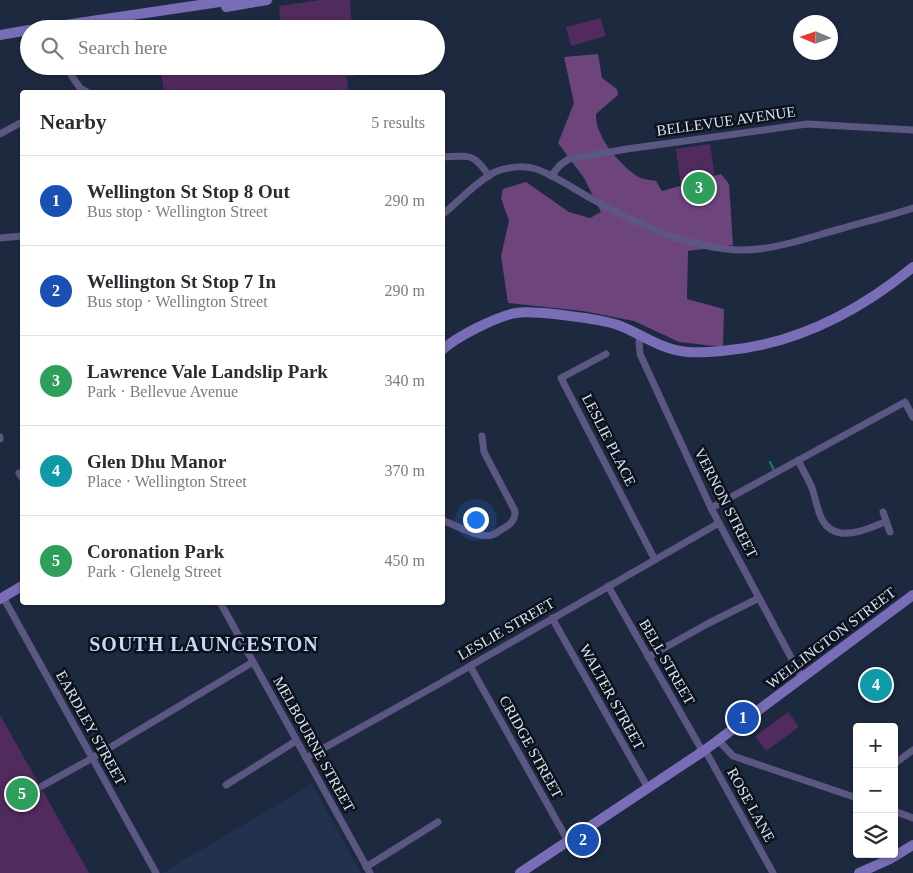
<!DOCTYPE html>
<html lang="en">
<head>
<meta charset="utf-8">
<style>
  :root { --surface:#fff; --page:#f7f7f7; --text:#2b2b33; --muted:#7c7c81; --line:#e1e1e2; --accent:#111827 }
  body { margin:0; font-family:"Times New Roman",serif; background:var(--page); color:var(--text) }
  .controls { position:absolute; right:15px; bottom:15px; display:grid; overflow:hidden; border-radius:5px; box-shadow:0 1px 4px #0004 }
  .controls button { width:45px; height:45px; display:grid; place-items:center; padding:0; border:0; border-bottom:1px solid var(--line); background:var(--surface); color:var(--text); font:25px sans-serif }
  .compass { position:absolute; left:793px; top:15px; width:45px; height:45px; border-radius:50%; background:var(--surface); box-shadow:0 1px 4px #0004; rotate:272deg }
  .you { position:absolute; left:475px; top:519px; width:18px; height:18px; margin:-12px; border:4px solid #fff; border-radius:50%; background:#1a73e8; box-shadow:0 0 0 8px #1a73e833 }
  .badge { display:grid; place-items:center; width:32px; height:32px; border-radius:50%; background:var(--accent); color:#fff; font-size:16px; font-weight:700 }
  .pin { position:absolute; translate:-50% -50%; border:2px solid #fff; box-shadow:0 1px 5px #0006 }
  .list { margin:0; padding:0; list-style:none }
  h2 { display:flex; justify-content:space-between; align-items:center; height:65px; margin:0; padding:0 20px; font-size:21px }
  h2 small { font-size:16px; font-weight:400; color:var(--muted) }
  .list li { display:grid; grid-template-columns:32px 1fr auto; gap:15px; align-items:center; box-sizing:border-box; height:90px; padding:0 20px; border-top:1px solid var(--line) }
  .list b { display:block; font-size:19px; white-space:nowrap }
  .list p { margin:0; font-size:16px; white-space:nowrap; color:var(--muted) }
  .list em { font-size:16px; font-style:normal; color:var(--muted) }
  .icon { flex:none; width:28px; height:28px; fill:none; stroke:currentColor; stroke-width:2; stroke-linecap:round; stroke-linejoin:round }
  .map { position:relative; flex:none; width:913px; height:873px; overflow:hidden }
  .search { position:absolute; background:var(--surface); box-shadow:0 1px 4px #0004; left:20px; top:20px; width:425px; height:55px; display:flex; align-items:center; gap:12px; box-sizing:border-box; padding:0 18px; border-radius:28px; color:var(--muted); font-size:19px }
  .panel { position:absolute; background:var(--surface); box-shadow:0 1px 4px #0004; left:20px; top:90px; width:425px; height:515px; border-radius:5px }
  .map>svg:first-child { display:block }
</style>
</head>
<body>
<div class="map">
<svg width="913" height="873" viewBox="0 0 913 873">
  <rect width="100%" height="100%" fill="#1d293f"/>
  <polygon fill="#22314e" points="312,784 361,873 162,873"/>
  <g fill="#512a5e">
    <polygon points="320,0 350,0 352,29 281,29 279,6"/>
    <polygon points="600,18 606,36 571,46 566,27"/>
    <polygon points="160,66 353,66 354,76 347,77 348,92 164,92"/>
    <polygon points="710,144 724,237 686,226 676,149"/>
    <polygon points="788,712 799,727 766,751 755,736"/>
    <polygon points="0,715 89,873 0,873"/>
  </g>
  <path fill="#6e447c" d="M598,54L602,78L617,89L618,95L596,114C595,136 618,163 637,176C641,179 650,180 656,181L662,191L721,174L729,184L733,245L688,251L687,299L724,309L723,347L679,342L634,321L583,311L508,303L501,256L509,221L501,198L503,189L526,182L569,212L590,218L601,212L584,178L558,143L574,103L564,57Z"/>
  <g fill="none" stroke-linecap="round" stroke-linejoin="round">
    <polyline stroke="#17727c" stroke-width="2.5" points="770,462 775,472"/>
    <g stroke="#5c5683" stroke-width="7">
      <polyline points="65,66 80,88 87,92"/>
      <polyline points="0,134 22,122"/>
      <path d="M442,157C470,156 473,152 489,176"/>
      <polyline points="551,176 560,165 569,159 627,149 807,124 913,130"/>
      <path d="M442,215C457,203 478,180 495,172C507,167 523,165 536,169C556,176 574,189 592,199C633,222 679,244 726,249C765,254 803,239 840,229C864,222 889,216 913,208"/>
      <polyline points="0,238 22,236"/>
      <polyline points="640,335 639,341 640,354 711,508 802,678"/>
      <polyline points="606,354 561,378 655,560"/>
      <polyline points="0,437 0,439"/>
      <path d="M798,460C802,469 808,478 812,488C818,504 818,530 841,533C855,535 872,527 885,522"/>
      <polyline points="19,473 22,478"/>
      <polyline points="711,508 905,402 913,417"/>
      <polyline points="883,512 890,532"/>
      <path d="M442,520C455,525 480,539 492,535C495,534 499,531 502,529C511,524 515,521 515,511L484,452L482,436"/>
      <polyline points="608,586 703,752"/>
      <polyline points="3,597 156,873"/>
      <polyline points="220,602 370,873"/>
      <polyline points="552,618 648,788"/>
      <polyline points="648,657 709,623 759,598"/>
      <polyline points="470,666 568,841"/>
      <polyline points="719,741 733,756 857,798"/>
      <polyline points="705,750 773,873"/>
      <polyline points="306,758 437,685 719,523"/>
      <polyline points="894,764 913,750"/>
      <polyline points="226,785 296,741"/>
      <polyline points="42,786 89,760 253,662"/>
      <polyline points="894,811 913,818"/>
      <polyline points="366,867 438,822"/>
    </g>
    <g stroke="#786db6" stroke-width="10">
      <polyline points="226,7 267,0"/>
      <polyline points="38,29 233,0"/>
      <polyline points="0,35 29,30"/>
      <path d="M442,350C456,337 497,316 516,313C533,310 601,319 618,325C642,334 661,350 688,352C699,353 711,352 722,351C794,345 858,312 913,267"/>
      <polyline points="0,599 22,586"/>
      <polyline points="520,873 705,750 913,595"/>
      <polyline points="859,873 890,859 913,845"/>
    </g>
  </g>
  <g text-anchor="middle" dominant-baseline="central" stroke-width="5" stroke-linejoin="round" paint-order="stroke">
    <g font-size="15" fill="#dbe3f2" stroke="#0c121c">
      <text transform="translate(726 121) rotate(-8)">BELLEVUE AVENUE</text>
      <text transform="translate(609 440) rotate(63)">LESLIE PLACE</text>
      <text transform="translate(726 503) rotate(63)">VERNON STREET</text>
      <text transform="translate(506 629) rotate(-30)">LESLIE STREET</text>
      <text transform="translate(831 638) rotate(-37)">WELLINGTON STREET</text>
      <text transform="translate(667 662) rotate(60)">BELL STREET</text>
      <text transform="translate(612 697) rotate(61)">WALTER STREET</text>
      <text transform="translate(91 728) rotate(61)">EARDLEY STREET</text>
      <text transform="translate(314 744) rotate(61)">MELBOURNE STREET</text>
      <text transform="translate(531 747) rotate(61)">CRIDGE STREET</text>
      <text transform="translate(751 805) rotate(61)">ROSE LANE</text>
    </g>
    <g font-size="20" font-weight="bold" letter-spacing="1" fill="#c8d9f7" stroke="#0c121c">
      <text x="204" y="644">SOUTH LAUNCESTON</text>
    </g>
  </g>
</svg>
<div class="controls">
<button>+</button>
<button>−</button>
<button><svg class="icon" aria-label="layers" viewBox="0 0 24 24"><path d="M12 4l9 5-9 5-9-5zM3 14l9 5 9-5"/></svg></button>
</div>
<svg class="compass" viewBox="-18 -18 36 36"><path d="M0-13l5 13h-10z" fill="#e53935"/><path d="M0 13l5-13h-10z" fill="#7c7c81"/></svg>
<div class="you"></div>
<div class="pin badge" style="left:743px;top:718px;background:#1a4fb4">1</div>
<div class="pin badge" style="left:583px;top:840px;background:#1a4fb4">2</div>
<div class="pin badge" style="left:699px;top:188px;background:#2e9e5b">3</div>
<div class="pin badge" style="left:876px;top:685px;background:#0f9aa8">4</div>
<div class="pin badge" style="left:22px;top:794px;background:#2e9e5b">5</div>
<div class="search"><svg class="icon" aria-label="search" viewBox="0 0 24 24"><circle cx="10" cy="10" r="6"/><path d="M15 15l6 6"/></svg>Search here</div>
<section class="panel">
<h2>Nearby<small>5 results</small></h2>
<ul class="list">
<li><span class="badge" style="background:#1a4fb4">1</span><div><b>Wellington St Stop 8 Out</b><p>Bus stop · Wellington Street</p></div><em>290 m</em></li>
<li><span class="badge" style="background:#1a4fb4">2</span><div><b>Wellington St Stop 7 In</b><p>Bus stop · Wellington Street</p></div><em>290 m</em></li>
<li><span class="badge" style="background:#2e9e5b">3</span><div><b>Lawrence Vale Landslip Park</b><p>Park · Bellevue Avenue</p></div><em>340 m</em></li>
<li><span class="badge" style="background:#0f9aa8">4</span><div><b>Glen Dhu Manor</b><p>Place · Wellington Street</p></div><em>370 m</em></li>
<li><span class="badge" style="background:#2e9e5b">5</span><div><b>Coronation Park</b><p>Park · Glenelg Street</p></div><em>450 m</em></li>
</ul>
</section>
</div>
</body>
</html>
